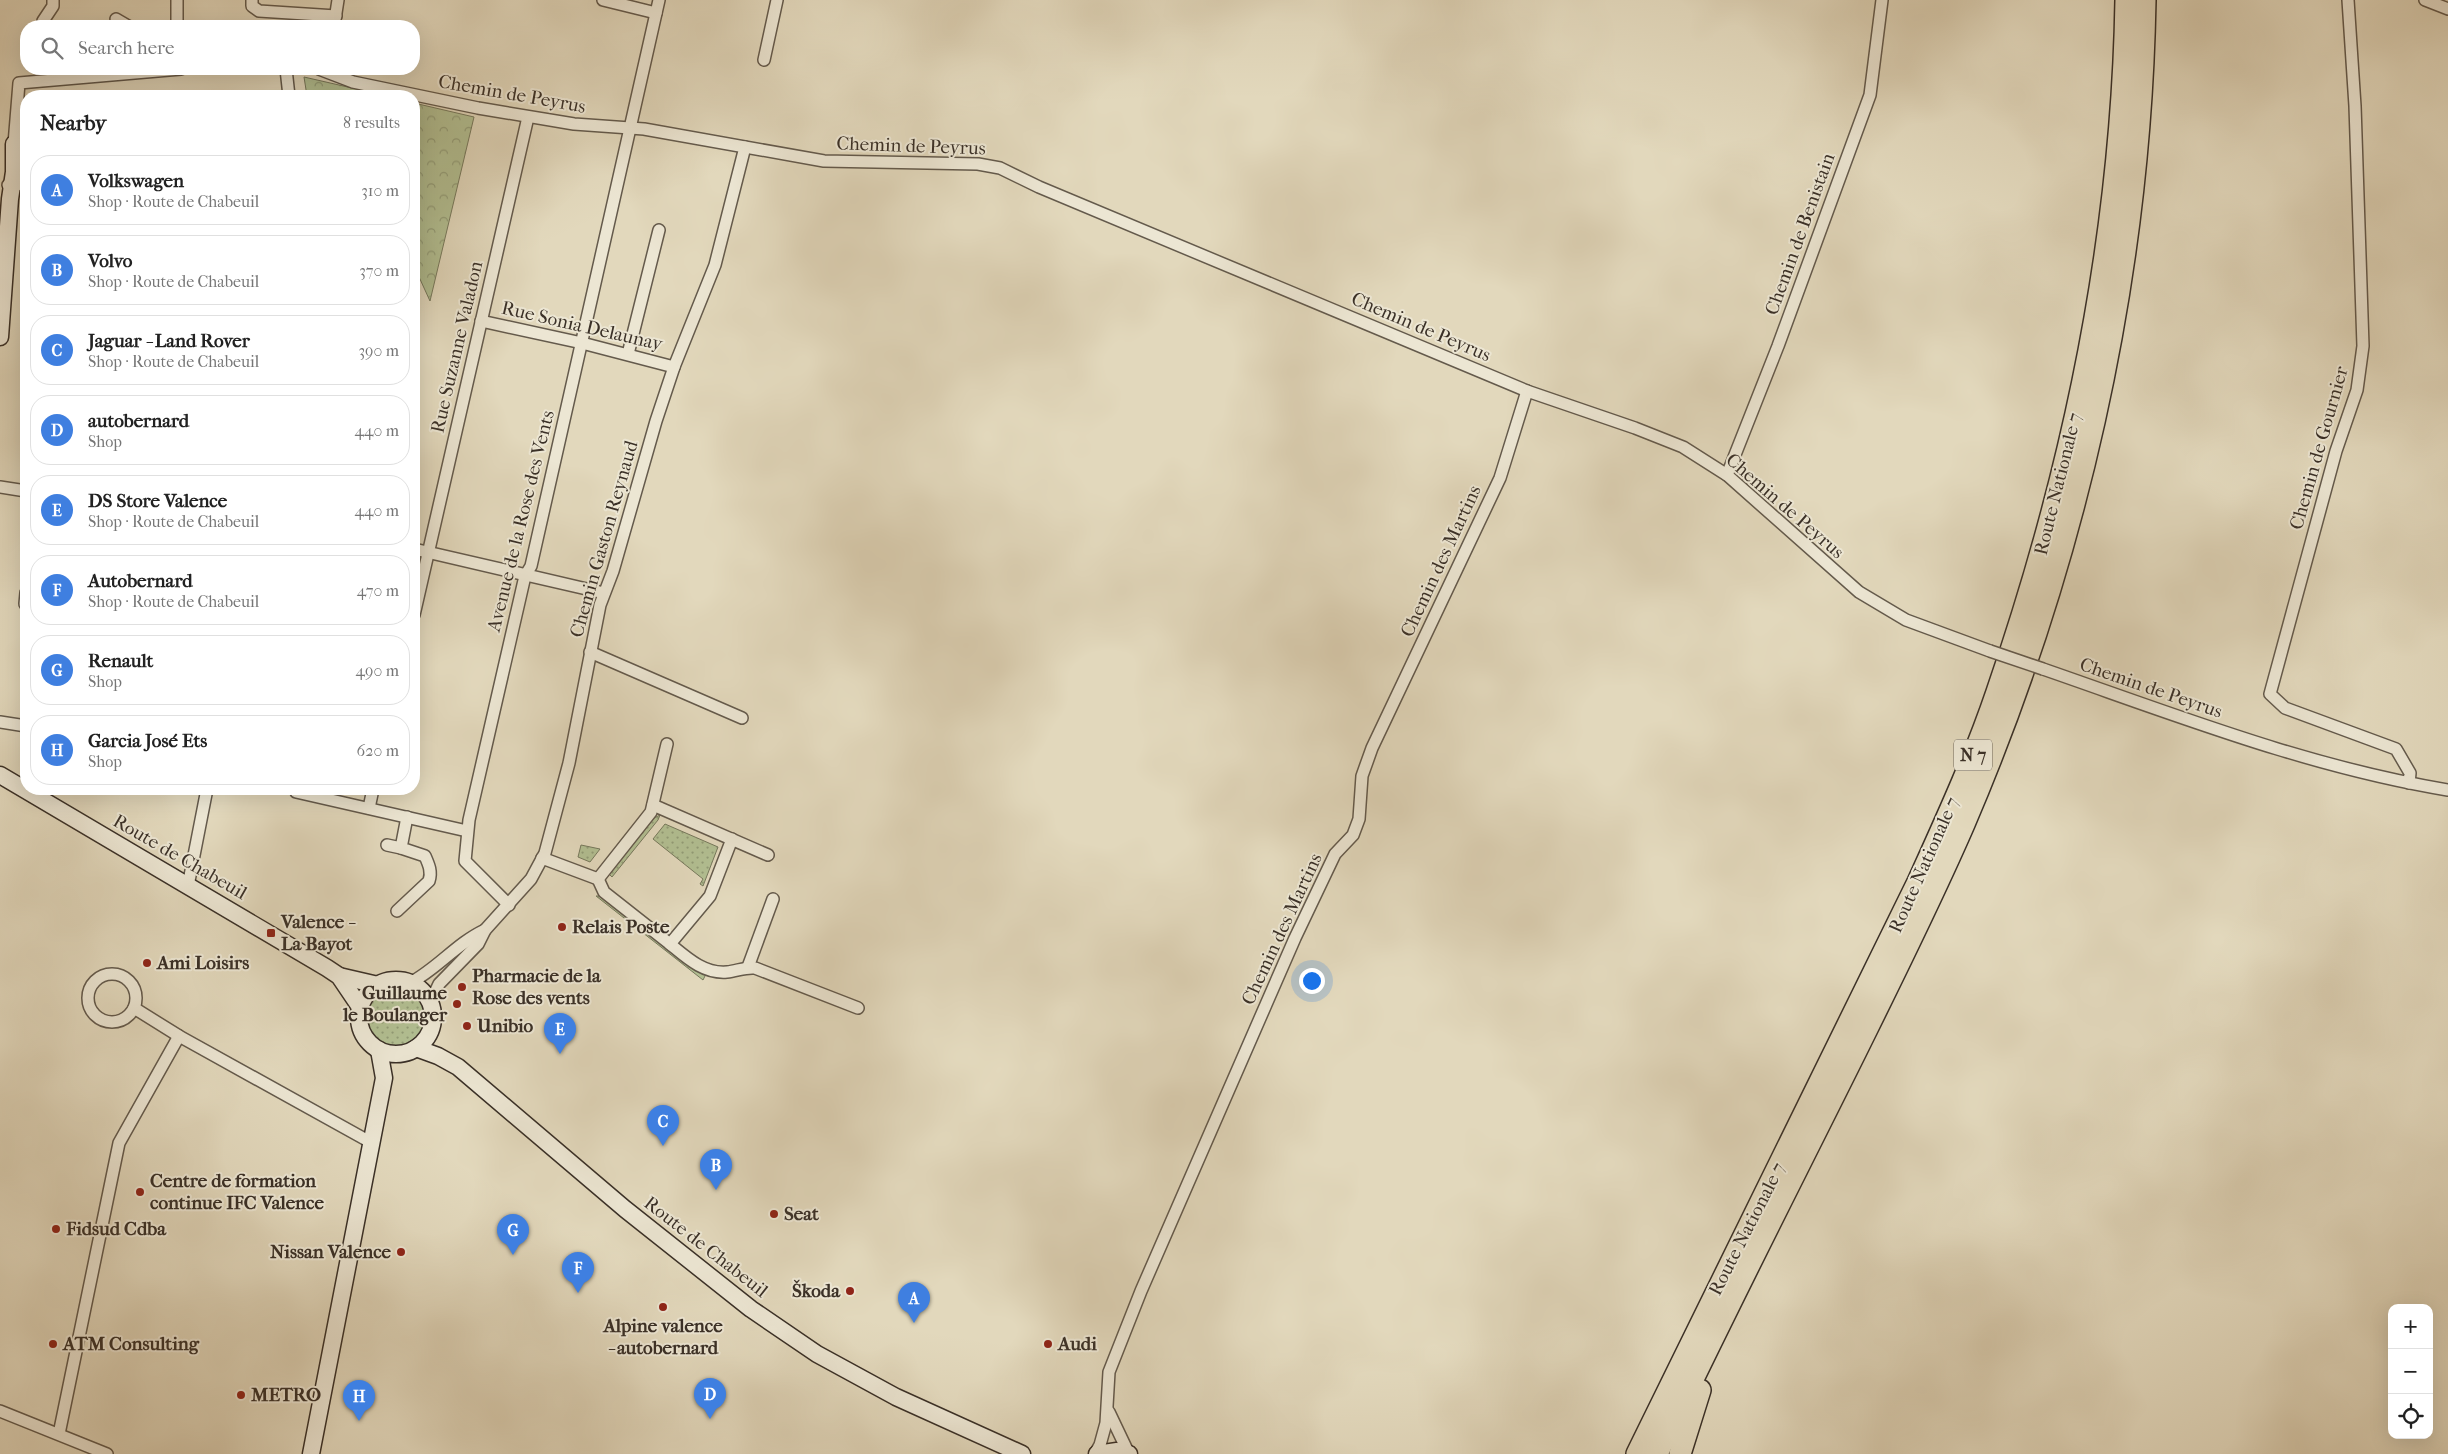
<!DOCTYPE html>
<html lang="en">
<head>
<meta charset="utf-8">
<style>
  :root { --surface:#fff; --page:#f2f2f2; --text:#222; --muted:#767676; --line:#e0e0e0; --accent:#b45309 }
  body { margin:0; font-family:"IM FELL French Canon",serif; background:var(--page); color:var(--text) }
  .controls { position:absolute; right:15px; bottom:15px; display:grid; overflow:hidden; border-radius:10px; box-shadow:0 5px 20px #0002 }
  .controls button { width:45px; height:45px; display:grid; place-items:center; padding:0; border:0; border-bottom:1px solid var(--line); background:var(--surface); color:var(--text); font:25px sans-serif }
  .you { position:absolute; left:1311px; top:980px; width:18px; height:18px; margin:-12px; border:4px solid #fff; border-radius:50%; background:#1a73e8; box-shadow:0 0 0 8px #1a73e833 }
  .badge { display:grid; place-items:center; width:32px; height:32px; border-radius:50%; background:var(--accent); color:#fff; font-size:16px; font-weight:700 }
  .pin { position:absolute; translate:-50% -41px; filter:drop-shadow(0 1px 2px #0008) }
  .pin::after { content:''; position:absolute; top:26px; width:18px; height:15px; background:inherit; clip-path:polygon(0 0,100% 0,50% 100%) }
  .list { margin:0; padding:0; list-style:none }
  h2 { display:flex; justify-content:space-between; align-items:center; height:65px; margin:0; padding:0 20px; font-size:21px }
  h2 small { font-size:16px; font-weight:400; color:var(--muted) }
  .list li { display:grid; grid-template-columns:32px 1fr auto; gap:15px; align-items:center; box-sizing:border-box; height:70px; margin:0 10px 10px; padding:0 10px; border:1px solid var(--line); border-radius:20px }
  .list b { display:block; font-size:19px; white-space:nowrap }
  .list p { margin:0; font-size:16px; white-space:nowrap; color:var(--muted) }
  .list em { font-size:16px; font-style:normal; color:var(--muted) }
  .icon { flex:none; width:28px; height:28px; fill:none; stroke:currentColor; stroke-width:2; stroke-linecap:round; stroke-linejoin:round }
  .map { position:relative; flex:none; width:2448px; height:1454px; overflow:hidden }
  .search { position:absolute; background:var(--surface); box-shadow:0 5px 20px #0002; left:20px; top:20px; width:400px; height:55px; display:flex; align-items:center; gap:12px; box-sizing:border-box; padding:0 18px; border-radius:20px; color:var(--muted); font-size:19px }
  .panel { position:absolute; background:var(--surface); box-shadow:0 5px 20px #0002; left:20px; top:90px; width:400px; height:705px; border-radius:20px }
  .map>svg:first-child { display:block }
</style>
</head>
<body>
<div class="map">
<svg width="2448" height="1454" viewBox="0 0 2448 1454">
  <defs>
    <pattern id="grass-dots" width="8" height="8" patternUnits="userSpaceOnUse" patternTransform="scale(1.25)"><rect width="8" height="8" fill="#b2bf92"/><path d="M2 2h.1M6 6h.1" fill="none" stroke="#929c77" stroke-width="1.8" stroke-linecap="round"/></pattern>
    <pattern id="park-crowns" width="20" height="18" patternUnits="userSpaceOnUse" patternTransform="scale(1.25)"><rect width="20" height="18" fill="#b2bf92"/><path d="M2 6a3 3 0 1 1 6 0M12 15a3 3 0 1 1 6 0" fill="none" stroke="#929c77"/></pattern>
  </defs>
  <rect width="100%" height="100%" fill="#e2d8bc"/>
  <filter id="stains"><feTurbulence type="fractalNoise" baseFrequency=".004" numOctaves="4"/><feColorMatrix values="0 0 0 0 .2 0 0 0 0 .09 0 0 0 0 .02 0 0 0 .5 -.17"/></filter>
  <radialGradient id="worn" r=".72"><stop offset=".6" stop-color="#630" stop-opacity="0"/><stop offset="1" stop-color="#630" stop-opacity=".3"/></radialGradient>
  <g fill="url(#grass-dots)" stroke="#76785c">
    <polygon points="660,815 658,820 612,877 609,874 654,818"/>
    <polygon points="665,824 718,847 703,886 700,884 703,879 653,839"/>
    <polygon points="581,845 600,849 590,862 578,857"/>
    <polygon points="596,896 602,896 706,974 703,980"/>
    <circle cx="395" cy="1017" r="30"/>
  </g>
  <g fill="url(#park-crowns)" stroke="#76785c">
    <polygon points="304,77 387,96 307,96"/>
    <polygon points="414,103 474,117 430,301 414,266"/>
  </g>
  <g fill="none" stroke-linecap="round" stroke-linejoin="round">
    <defs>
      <g id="street">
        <polyline points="177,0 177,26"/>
        <polyline points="252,0 252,6 259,11 336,16"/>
        <polyline points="603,0 656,13"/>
        <polyline points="2348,0 2355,106 2363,346 2357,390 2336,451 2270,694 2285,708 2396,749 2410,773 2409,783"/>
        <polyline points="2425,0 2448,9"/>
        <polyline points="116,19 128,26"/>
        <polyline points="43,21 53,6 53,0"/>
        <polyline points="334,26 338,0"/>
        <polyline points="764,60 777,0"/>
        <polyline points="286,69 289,96"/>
        <polyline points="319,69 353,82 478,108 574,124 644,129 824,161 978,164 1000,168 1039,187 1527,391 1635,428 1683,447 1727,475 1859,592 1906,620 1990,651"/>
        <polyline points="14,144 19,83 181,69"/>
        <polyline points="8,185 18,183 26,187"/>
        <polyline points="481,321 582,343 674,367"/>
        <polyline points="628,354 659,230"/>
        <polyline points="1727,475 1778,346 1870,95 1882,0"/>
        <polyline points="0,487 26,491"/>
        <polyline points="414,549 604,593"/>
        <polyline points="25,604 26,593"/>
        <polyline points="414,615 528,117"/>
        <polyline points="590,652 742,718"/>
        <path d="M2043,669C2176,715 2308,767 2448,790"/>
        <polyline points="0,722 26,726"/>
        <polyline points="295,789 296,792 467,831"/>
        <polyline points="653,805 768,855"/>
        <polyline points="369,808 373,789"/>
        <polyline points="387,845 401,848"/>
        <polyline points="542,858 598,879 651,812 667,744"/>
        <polyline points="598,879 604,892 670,944 710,896 732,839"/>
        <polyline points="188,886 207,789"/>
        <polyline points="509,905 465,861 469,820 525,576 531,566 659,0"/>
        <path d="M397,911L429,881C432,872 429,865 425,856L401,848L407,817"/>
        <path d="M670,944C687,958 704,974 727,972C737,971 745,967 755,968L858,1008"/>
        <polyline points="748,967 773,899"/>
        <circle cx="112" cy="998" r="24"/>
        <path d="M410,983C437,969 457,943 485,930"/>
        <polyline points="430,1003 439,984 478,944 485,930 531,879 545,853 569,763 600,605 613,571 656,421 674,367 715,265 745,147"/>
        <polyline points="134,1008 179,1036 372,1143"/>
        <polyline points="0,1411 107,1454"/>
        <polyline points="1109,1412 1129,1454"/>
        <polyline points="59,1434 119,1143 179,1036"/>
        <polyline points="1095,1454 1100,1445 1106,1423 1109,1372 1141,1291 1295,938 1335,854 1353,835 1359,819 1362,776 1372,748 1500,478 1527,391"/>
      </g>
      <g id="secondary">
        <polyline points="0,337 10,199 14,172 14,144"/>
        <polyline points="0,775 327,968 339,976 360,1007"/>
        <polyline points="339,976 378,985"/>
        <circle cx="396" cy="1017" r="37"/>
        <polyline points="416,1048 438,1056 458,1067 625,1209 751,1309 817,1354 896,1397 1022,1454"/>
        <polyline points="311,1454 384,1078 379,1050"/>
        <polyline points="1097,1454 1117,1451 1129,1454"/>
      </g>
      <g id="highway">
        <path d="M1637,1454L1918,882C1946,820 1975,757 1997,692C2074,469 2122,236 2126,0"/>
        <path d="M1657,1454C1721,1318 1790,1184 1857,1049C1894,974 1931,900 1964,824C2075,565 2140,282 2145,0"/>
        <polyline points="1680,1454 1700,1390"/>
      </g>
    </defs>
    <use href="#street" stroke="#645a4c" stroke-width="14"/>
    <use href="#secondary" stroke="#3a3027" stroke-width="19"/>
    <use href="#highway" stroke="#3a3027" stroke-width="24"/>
    <use href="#street" stroke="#ece6d3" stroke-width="11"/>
    <use href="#secondary" stroke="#ece6d3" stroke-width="16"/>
    <use href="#highway" stroke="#e2d8bc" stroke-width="21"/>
    <defs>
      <polyline id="street-bridge" points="1990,651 2043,669"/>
    </defs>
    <use href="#street-bridge" stroke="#645a4c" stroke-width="14" stroke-linecap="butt"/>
    <use href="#street-bridge" stroke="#ece6d3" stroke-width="11"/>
  </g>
  <g fill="#8f2418" stroke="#ece6d3" stroke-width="2">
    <circle cx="562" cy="927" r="5"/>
    <rect x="266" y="928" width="10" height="10" rx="2.5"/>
    <circle cx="147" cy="963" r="5"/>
    <circle cx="462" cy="987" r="5"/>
    <circle cx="457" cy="1004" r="5"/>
    <circle cx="467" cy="1026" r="5"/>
    <circle cx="140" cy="1192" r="5"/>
    <circle cx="774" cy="1214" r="5"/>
    <circle cx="56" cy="1229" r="5"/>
    <circle cx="401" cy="1252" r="5"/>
    <circle cx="850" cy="1291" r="5"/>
    <circle cx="663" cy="1307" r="5"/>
    <circle cx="53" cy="1344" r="5"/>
    <circle cx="1048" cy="1344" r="5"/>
    <circle cx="241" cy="1395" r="5"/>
  </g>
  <g text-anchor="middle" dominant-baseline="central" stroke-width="4" stroke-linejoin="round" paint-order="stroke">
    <rect fill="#ece6d3" stroke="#6f675b" stroke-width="1" x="1954" y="739.5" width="38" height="31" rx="4"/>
    <g font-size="18" font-weight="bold" fill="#3a3027">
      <text x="1973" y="755">N 7</text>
    </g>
    <g font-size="19" fill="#3a3027" stroke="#ece6d3">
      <text transform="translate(512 94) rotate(10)">Chemin de Peyrus</text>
      <text transform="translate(911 146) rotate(2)">Chemin de Peyrus</text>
      <text transform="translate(1800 234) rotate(-70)">Chemin de Benistain</text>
      <text transform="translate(582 326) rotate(13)">Rue Sonia Delaunay</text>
      <text transform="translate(1421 327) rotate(23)">Chemin de Peyrus</text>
      <text transform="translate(457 347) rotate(-77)">Rue Suzanne Valadon</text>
      <text transform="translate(2319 448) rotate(-74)">Chemin de Gournier</text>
      <text transform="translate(2058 484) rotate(-76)">Route Nationale 7</text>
      <text transform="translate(1785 506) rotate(41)">Chemin de Peyrus</text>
      <text transform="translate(521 521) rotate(-76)">Avenue de la Rose des Vents</text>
      <text transform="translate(604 539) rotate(-74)">Chemin Gaston Reynaud</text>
      <text transform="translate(1441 561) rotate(-65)">Chemin des Martins</text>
      <text transform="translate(2151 688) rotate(19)">Chemin de Peyrus</text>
      <text transform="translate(180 857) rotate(30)">Route de Chabeuil</text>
      <text transform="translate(1924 865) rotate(-66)">Route Nationale 7</text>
      <text transform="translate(1282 929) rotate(-65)">Chemin des Martins</text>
      <text transform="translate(1747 1229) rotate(-63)">Route Nationale 7</text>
      <text transform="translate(706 1247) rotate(38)">Route de Chabeuil</text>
    </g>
    <g font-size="19" font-weight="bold" fill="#3a3027" stroke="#ece6d3" text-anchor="start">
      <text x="281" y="922">Valence -<tspan x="281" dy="22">La Bayot</tspan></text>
      <text x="572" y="927">Relais Poste</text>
      <text x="157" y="963">Ami Loisirs</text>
      <text x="472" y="976">Pharmacie de la<tspan x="472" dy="22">Rose des vents</tspan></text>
      <text x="447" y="993" text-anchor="end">Guillaume<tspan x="447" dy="22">le Boulanger</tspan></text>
      <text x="477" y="1026">Unibio</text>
      <text x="150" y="1181">Centre de formation<tspan x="150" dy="22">continue IFC Valence</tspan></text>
      <text x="784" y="1214">Seat</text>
      <text x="66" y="1229">Fidsud Cdba</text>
      <text x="391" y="1252" text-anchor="end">Nissan Valence</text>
      <text x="840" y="1291" text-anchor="end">Škoda</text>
      <text x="663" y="1326" text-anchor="middle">Alpine valence<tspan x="663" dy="22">- autobernard</tspan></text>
      <text x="63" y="1344">ATM Consulting</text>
      <text x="1058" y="1344">Audi</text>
      <text x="251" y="1395">METRO</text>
    </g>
  </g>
  <rect width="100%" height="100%" filter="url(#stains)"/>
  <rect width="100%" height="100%" fill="url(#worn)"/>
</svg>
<div class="controls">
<button>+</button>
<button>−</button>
<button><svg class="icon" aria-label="locate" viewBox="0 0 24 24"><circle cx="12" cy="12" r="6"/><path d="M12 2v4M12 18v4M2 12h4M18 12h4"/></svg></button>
</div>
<div class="you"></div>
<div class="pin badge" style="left:914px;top:1323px;background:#3f7fe0">A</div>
<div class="pin badge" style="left:716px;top:1190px;background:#3f7fe0">B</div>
<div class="pin badge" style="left:663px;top:1146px;background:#3f7fe0">C</div>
<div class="pin badge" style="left:710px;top:1419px;background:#3f7fe0">D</div>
<div class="pin badge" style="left:560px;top:1054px;background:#3f7fe0">E</div>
<div class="pin badge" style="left:578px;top:1293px;background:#3f7fe0">F</div>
<div class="pin badge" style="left:513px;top:1255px;background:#3f7fe0">G</div>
<div class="pin badge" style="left:359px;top:1421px;background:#3f7fe0">H</div>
<div class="search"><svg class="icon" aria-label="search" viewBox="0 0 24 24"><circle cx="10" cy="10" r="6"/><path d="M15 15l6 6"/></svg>Search here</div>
<section class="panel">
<h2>Nearby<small>8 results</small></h2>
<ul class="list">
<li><span class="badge" style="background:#3f7fe0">A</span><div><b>Volkswagen</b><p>Shop · Route de Chabeuil</p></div><em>310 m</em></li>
<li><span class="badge" style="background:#3f7fe0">B</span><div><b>Volvo</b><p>Shop · Route de Chabeuil</p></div><em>370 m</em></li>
<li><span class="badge" style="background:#3f7fe0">C</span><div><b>Jaguar - Land Rover</b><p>Shop · Route de Chabeuil</p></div><em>390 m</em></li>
<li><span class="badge" style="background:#3f7fe0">D</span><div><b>autobernard</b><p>Shop</p></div><em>440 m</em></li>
<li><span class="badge" style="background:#3f7fe0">E</span><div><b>DS Store Valence</b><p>Shop · Route de Chabeuil</p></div><em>440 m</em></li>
<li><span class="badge" style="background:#3f7fe0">F</span><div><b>Autobernard</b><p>Shop · Route de Chabeuil</p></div><em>470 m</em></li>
<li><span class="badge" style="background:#3f7fe0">G</span><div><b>Renault</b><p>Shop</p></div><em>490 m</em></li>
<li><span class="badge" style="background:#3f7fe0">H</span><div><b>Garcia José Ets</b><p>Shop</p></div><em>620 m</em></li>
</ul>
</section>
</div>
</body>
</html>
